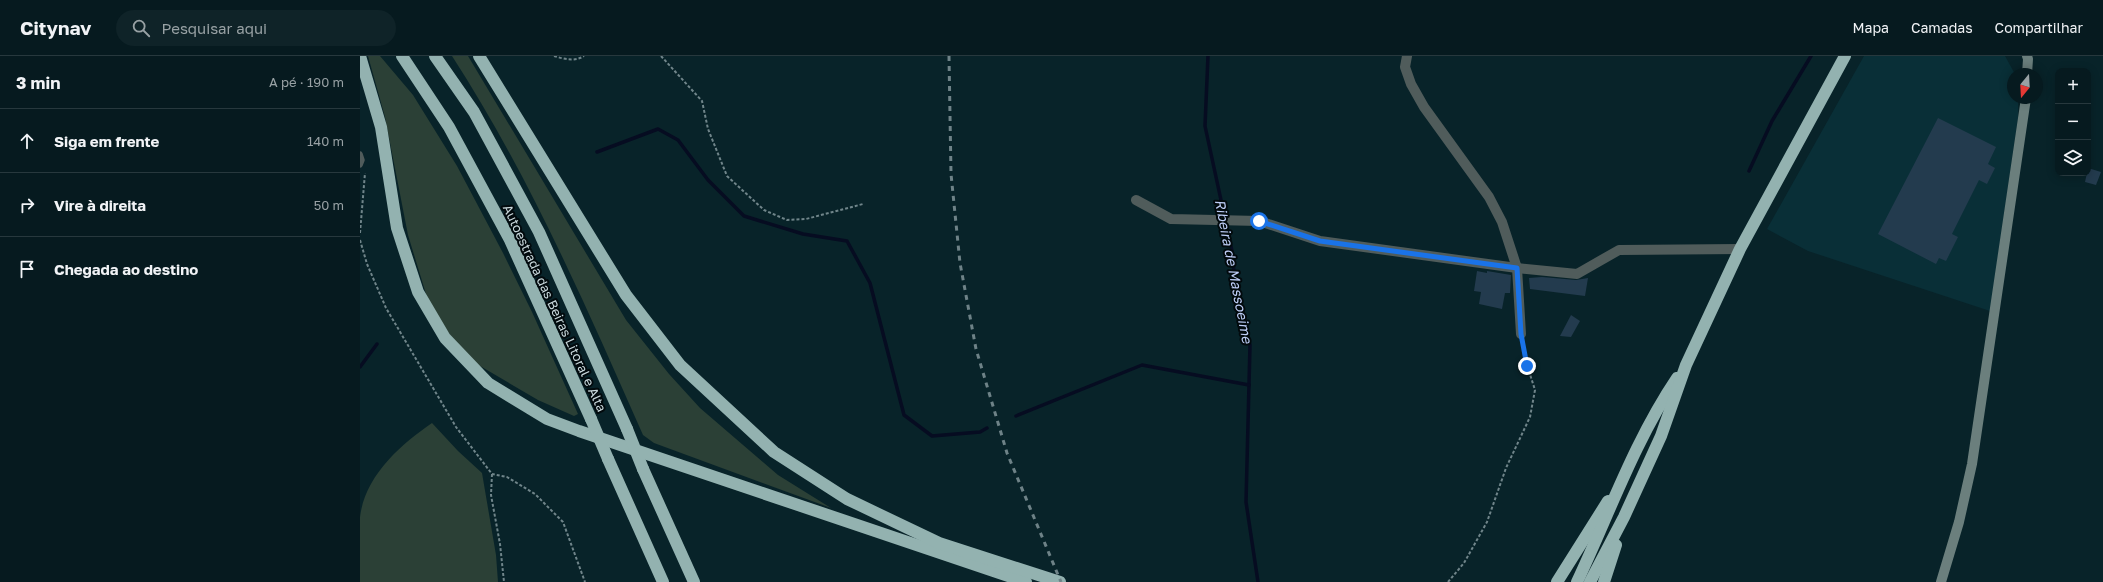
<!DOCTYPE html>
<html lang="pt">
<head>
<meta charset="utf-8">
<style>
  :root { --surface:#061a1f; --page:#0f2328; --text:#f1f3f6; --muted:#98a1a4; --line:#27383d }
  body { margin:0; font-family:"Golos Text",sans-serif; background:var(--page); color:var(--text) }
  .controls { position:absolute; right:12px; top:12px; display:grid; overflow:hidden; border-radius:8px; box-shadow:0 2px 10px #0003 }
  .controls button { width:36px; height:36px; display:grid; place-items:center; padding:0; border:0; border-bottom:1px solid var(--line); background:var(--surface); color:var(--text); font:20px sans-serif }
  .compass { position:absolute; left:1647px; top:12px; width:36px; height:36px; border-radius:50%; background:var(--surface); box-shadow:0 2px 10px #0003; rotate:198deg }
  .stop { position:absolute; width:12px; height:12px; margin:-9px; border:3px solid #1a73e8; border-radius:50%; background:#fff }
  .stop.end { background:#1a73e8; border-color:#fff; box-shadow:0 1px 4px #0008 }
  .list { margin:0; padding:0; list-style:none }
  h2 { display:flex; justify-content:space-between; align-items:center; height:52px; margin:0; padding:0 16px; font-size:17px }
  h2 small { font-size:13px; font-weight:400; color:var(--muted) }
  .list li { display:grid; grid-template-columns:26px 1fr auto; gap:12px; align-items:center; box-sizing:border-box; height:64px; padding:0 16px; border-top:1px solid var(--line) }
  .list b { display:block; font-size:15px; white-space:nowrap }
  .list em { font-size:13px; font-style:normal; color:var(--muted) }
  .icon { flex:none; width:22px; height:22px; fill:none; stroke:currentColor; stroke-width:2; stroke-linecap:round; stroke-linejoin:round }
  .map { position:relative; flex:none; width:1743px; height:526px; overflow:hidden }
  header { display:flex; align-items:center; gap:24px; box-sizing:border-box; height:56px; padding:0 20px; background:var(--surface); border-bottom:1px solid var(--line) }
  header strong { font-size:19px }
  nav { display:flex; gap:22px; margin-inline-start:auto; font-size:14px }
  .search { width:280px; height:36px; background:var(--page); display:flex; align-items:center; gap:10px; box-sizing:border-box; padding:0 14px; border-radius:22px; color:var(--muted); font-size:15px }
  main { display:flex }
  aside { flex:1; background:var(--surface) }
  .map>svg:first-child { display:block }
</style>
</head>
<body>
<header>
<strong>Citynav</strong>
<div class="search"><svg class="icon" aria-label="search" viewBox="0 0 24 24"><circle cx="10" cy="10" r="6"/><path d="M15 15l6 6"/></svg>Pesquisar aqui</div>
<nav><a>Mapa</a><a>Camadas</a><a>Compartilhar</a></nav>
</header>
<main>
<aside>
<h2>3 min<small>A pé · 190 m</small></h2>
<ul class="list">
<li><svg class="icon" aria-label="ahead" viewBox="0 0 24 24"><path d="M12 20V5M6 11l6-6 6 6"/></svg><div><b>Siga em frente</b></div><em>140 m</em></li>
<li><svg class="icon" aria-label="right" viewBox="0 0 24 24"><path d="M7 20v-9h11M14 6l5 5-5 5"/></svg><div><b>Vire à direita</b></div><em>50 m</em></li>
<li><svg class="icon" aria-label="arrive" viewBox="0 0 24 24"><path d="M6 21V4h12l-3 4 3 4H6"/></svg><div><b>Chegada ao destino</b></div></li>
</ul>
</aside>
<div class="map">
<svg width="1743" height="526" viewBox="0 0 1743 526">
  <rect width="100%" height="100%" fill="#082329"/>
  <polygon fill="#092f37" points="1504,0 1645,0 1655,18 1653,18 1653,42 1658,42 1658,62 1630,255 1448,195 1407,173"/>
  <g fill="#2b4036">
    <polygon points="8,0 20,0 53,39 97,110 143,197 172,256 218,358 214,360 178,344 115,307 90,279 70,251 48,179 25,61"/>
    <path d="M92,0H108L266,264L309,318L340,352L418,419L471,452L294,387L283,379C226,250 169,119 92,0Z"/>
    <path d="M72,367L98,395L122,417L136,499L138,526H0C0,505 0,482 0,461C5,420 40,389 72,367Z"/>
  </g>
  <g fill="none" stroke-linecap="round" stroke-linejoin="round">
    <g stroke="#060c21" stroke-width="3.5">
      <polyline points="848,0 845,70 872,195 874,216 890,289 886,446 898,526"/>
      <polyline points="237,96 298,73 318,84 348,124 384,160 443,178 487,185 510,227 544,359 572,380 620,376 627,372"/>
      <polyline points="1389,115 1412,65 1451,0"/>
      <polyline points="0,311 17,288"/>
      <polyline points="656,360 782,309 889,329"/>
    </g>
  </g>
  <g fill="#233b4e">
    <polygon points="1578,62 1636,91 1628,108 1635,112 1627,128 1619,124 1592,178 1598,181 1586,205 1579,202 1576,208 1518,178"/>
    <polygon points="1728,112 1741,116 1736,129 1725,126"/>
    <polygon points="1117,215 1127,217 1127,215 1151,219 1150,237 1145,237 1142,253 1119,248 1121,236 1114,235"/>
    <polygon points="1182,221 1216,224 1228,222 1225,240 1170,233 1169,222"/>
    <polygon points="1211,259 1220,265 1211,281 1200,280"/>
  </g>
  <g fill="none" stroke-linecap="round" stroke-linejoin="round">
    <g stroke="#70858a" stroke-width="2" stroke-dasharray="3 2" stroke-linecap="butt">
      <path d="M194,0C204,3 215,6 224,0"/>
      <polyline points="301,0 342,45 348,73 367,120 404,154 427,164 446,163 503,148"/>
      <polyline points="0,177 5,117"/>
      <polyline points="0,184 7,208 26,252 96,371 132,418 147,421 175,438 203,466 225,526"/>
      <polyline points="132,418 131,439 140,488 144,526"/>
      <polyline points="1088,526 1104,507 1127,466 1146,412 1170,361 1175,334 1167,309 1163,288"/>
    </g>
    <polyline stroke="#505c5b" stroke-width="5.5" points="0,98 2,104 0,109"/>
    <g stroke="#505c5b" stroke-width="10">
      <polyline points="1047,0 1045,11 1051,28 1064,51 1129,141 1142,166 1157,212 1161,278"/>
      <polyline points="776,144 811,163 899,165 960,185 1157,212 1217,218 1259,194 1380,193"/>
    </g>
    <g stroke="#6b7f7d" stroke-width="10">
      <polyline points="1667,0 1668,3 1667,18"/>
      <polyline points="1581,526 1599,466 1612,408 1666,42"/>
    </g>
    <g stroke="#93b2b0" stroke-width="12">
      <polyline points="0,0 21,71 37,172 58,236 85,282 128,327 187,363 219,375 666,526"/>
      <polyline points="42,0 89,71 150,184 231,363"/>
      <polyline points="75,0 114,56 179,176 267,373"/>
      <polyline points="119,0 266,239 320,309 414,396 487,443 579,487 700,526"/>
      <polyline points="248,403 303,526"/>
      <polyline points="283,413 334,526"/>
      <polyline points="1197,526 1248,445"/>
      <path d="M1217,526C1249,458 1275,384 1317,322"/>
      <polyline points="1230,526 1264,461 1301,380 1326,309 1380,193 1485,0"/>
      <polyline points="1244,526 1256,489"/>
    </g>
    <polyline stroke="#6e8287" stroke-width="3" stroke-dasharray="5 5" stroke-linecap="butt" points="589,0 591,118 600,207 616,293 647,397 701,526"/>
    <g stroke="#93b2b0" stroke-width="12">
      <polyline points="231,363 248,403"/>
      <polyline points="267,373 283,413"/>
    </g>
  </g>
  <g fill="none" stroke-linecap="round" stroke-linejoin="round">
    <polyline stroke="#1a73e8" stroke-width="5" points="899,165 960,185 1157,212 1161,278 1167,310"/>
  </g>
  <g text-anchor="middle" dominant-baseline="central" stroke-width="4" stroke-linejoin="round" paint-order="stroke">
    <g font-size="13" fill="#c7d6da" stroke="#020a0d">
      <text transform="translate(195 252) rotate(65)">Autoestrada das Beiras Litoral e Alta</text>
    </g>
    <g font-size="14" font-style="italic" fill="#becef7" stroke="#020a0d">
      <text transform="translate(874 215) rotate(79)">Ribeira de Massoeime</text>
    </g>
  </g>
</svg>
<div class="controls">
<button>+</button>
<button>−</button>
<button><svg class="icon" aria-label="layers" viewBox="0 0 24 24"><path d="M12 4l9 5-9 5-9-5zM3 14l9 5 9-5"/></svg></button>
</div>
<svg class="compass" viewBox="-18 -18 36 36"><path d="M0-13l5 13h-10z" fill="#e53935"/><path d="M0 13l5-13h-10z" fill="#98a1a4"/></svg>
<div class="stop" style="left:899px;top:165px"></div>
<div class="stop end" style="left:1167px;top:310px"></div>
</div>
</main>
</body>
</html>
